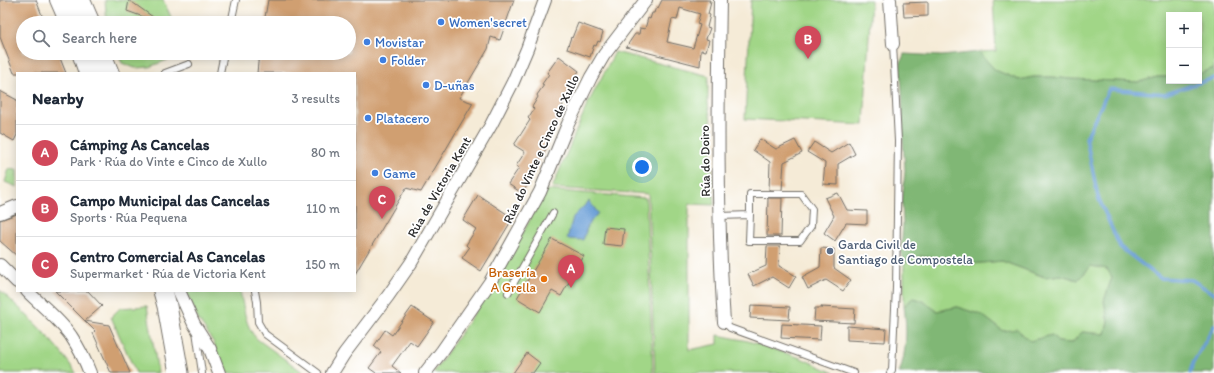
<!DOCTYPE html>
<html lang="en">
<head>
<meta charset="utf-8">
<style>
  :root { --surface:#fff; --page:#f6f6f7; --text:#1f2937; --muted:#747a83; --line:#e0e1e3; --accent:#d1495b }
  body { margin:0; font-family:Itim,sans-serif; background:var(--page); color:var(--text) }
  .controls { position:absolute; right:12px; top:12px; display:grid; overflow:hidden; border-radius:0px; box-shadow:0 2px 10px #0003 }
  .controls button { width:36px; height:36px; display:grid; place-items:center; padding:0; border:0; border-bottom:1px solid var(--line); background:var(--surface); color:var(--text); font:20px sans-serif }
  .you { position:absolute; left:642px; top:167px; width:14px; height:14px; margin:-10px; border:3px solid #fff; border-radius:50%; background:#1a73e8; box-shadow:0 0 0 6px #1a73e833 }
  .badge { display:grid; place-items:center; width:26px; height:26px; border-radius:50%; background:var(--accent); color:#fff; font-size:13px; font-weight:700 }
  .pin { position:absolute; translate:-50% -33px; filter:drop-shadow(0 1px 2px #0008) }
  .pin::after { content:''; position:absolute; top:21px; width:14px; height:12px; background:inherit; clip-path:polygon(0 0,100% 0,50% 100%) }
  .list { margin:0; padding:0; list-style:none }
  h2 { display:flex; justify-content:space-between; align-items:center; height:52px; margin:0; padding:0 16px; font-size:17px }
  h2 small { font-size:13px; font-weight:400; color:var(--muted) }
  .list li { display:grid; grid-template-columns:26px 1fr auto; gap:12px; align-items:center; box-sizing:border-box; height:56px; padding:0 16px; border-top:1px solid var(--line) }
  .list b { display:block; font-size:15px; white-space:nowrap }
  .list p { margin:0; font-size:13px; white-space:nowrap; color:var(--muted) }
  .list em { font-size:13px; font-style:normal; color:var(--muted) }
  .icon { flex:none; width:22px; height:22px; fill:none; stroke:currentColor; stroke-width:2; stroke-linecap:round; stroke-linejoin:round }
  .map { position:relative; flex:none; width:1214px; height:373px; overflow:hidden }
  .search { position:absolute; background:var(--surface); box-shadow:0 2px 10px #0003; left:16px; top:16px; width:340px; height:44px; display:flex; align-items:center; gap:10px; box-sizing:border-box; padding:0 14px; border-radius:22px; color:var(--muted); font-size:15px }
  .panel { position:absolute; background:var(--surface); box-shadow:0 2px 10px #0003; left:16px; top:72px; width:340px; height:220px; border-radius:0px }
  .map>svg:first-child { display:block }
</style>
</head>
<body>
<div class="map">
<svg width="1214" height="373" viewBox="0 0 1214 373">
  <rect width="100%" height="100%" fill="#fff"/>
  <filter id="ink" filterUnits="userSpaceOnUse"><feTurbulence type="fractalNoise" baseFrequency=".025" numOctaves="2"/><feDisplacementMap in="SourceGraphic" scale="8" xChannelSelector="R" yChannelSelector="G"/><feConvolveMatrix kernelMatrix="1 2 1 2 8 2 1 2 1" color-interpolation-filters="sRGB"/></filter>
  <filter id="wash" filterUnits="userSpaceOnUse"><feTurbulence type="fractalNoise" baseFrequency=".012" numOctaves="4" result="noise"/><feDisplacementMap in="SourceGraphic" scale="16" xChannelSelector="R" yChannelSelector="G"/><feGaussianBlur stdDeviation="0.9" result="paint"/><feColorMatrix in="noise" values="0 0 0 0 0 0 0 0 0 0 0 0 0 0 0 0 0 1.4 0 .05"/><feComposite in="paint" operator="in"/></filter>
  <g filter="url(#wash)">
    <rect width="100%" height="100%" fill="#f5ebd7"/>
    <g fill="#a1d687" stroke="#668059">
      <polygon points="105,0 163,0 171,17 171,23 107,23"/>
      <polygon points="751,0 871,0 864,125 745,119"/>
      <polygon points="993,0 1214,0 1214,68 1199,74 1199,15 1169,15 1169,77 1157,77 1139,82 1070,79 1052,77 1033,77 1019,80 995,70 979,52 996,51"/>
      <polygon points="615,52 709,76 708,83 708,103 712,127 711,156 714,205 689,204 689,350 718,344 718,335 748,341 801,358 834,373 655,373 648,194 552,188 587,105"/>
      <polygon points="118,53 182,53 183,54 149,67 135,68 122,63"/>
      <polygon points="9,169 17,170 17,187 5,182"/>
      <polygon points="546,190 646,198 653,373 433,373 499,277"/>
      <polygon points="920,256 971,264 1002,261 1044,277 1061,275 1078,280 1091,266 1107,269 1112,277 1104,301 1108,321 1105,334 1082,332 1072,343 1058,342 1052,335 1030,341 1017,330 1003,331 982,315 957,307 937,311 923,301 913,298 904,306 904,264"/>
      <path d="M0,290C28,316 55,341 76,373H0Z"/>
      <path d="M186,291H240C244,307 245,327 257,339L304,373H223L214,343L198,319Z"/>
      <polygon points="147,306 158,373 136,373 111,317 120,308"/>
    </g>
    <path fill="#80b774" stroke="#567150" d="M979,52L995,70L1019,80L1033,77H1052L1070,79L1139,82L1157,77H1169V81H1199V74L1214,68V371L1213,373H899C907,351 907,329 904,306L913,298L923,301L937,311L957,307L982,315L1003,331L1017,329L1030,341L1052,335L1058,342L1072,343L1082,332L1105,334L1108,321L1104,301L1112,277L1107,269L1091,266L1078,280L1061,275L1045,277L1002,261L971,264L920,256L904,264L901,251L903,224L902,203L905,170L903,141L902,91L900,65L904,54L942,56Z"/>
    <polygon fill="#6b9fd7" stroke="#4b6581" points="589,201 598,213 588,225 583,240 567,239 573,217"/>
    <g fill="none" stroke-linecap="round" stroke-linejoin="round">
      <g stroke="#6b9fd7" stroke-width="3.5">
        <polyline points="1214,78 1165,94 1109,89 1086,138 1098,197 1120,247 1160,278 1192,280 1214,294"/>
        <polyline points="1190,373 1192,365 1214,326"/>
      </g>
    </g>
    <g id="blocks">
      <g fill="#d09f71" fill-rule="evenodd">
        <polygon points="0,0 36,0 45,23 23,23 23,53 58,53 66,73 14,73 0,37"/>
        <polygon points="129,0 153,17 152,20 127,11"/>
        <polygon points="268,0 514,0 500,40 491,37 488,49 459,98 473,103 421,192 406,188 355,274 355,73 257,73 259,53 349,53 349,23 264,23"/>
        <path d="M662,0H710L709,2H711L708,14L710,15L707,27L710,28L706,39L709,40L706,51L701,50L700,66L626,47L635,34H639L640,28L645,29L648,18L650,19L652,13H654L656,7L658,8ZM680,8L700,14L697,24L700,25L693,48L667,42L672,19L677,20Z"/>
        <polygon points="928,2 928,16 904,17 903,3"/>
        <polygon points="578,23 603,32 600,42 598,41 596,46 594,45 590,57 567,49 571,37 572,38"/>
        <polygon points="559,56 579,71 572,81 574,82 567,93 568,94 562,104 563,105 556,116 558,117 551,127 553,128 547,138 549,140 546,145 548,146 538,161 540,162 529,183 522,193 508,184 519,168 516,166 525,152 514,145 530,120 528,118 534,109 532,107 538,97 537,95 544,85 542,84 549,74 547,73"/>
        <polygon points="0,91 17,100 17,135 14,141 0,133"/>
        <polygon points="760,139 776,149 795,140 802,153 784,162 782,190 769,190 770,162 753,150"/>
        <polygon points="814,142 831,153 849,142 855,154 838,164 838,185 823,184 825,163 807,152"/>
        <polygon points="838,193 847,210 867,211 867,224 846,223 835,241 824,233 834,216 825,198"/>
        <polygon points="478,195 513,218 481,271 462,258 469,248 466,245 476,229 463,220"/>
        <polygon points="768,198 782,198 781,236 767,236"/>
        <polygon points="17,214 17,256 0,241 0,220"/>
        <polygon points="605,227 624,229 622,246 603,244"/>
        <polygon points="552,239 584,256 561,296 552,291 540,312 517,298"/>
        <polygon points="767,246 780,246 779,266 796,276 789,288 772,277 754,286 748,274 766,266"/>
        <polygon points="821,248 834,249 834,268 851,280 843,291 826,280 808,289 802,277 820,267"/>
        <polygon points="55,291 88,291 102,306 85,321 109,325 130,373 111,373 93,333 95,331"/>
        <polygon points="751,305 790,307 789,320 750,318"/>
        <polygon points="412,307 434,322 417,346 410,341 392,366 401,373 376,373 369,368 381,352 374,346 385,330 392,335"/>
        <polygon points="821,307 855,309 854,323 814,321 815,308 823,308"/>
        <polygon points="782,324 821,326 820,340 781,338"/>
        <polygon points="847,326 886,329 885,342 847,340"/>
        <polygon points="527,353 540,363 533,373 513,373"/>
      </g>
    </g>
  </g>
  <g filter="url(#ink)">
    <use href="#blocks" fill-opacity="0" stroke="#726e67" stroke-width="1"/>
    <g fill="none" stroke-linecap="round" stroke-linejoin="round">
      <defs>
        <g id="lane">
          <polyline points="231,23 236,0"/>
          <polyline points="165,73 189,64"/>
          <polyline points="220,73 224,53"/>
          <polyline points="720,216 750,215 749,241 800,241 811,226 812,209 801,194 750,194 750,215"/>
          <polyline points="255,291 257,302 258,322 265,334 318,373"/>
          <polyline points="508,293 553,213"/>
          <polyline points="724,322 730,328 854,373"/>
          <polyline points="196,331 202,373"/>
          <polyline points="890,373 892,370 896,288 898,141 893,44"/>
        </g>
        <g id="street">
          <polyline points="56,0 66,23"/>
          <polyline points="84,0 94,23"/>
          <path d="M720,0C718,107 717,215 724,322"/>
          <polyline points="890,0 893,44"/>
          <polyline points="78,53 85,73"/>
          <polyline points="105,53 113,73"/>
          <polyline points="0,213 17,206"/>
          <polyline points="0,265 17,282"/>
          <path d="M27,291C42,306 59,319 71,336C79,348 85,360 90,373"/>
          <polyline points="179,291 194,324 210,349 219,373"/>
          <polyline points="332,373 344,354 388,296 411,263 491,125 513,82 527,49 545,0"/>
          <polyline points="425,373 442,351 490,282 540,192 568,124 591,77 604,55 646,0"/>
        </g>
        <g id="primary">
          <polyline points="69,0 79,23"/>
          <polyline points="91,53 99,73"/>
          <polyline points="163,291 167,306 179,373"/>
        </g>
      </defs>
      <use href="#lane" stroke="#726e67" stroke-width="8"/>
      <use href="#street" stroke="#726e67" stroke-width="14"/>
      <use href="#primary" stroke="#726e67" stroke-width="21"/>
      <use href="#lane" stroke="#fff" stroke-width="6"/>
      <use href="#street" stroke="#fff" stroke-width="12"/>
      <use href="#primary" stroke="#fff" stroke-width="19"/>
    </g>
  </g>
  <g fill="#3f7fe0" stroke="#fff" stroke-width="1.5">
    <circle cx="441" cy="22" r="4"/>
    <circle cx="367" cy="42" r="4"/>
    <circle cx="383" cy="60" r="4"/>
    <circle cx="426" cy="85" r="4"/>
    <circle cx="368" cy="118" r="4"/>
    <circle cx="375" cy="173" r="4"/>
  </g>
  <circle fill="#5c6f8a" stroke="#fff" stroke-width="1.5" cx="830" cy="251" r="4"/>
  <circle fill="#e8710a" stroke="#fff" stroke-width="1.5" cx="544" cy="279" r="4"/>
  <g text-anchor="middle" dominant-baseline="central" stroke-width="3.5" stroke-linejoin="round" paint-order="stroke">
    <g font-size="13" fill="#366cbe" stroke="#fff" text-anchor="start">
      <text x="449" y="22">Women'secret</text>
      <text x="375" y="42">Movistar</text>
      <text x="391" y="60">Folder</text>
      <text x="434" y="85">D-uñas</text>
      <text x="376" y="118">Platacero</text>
      <text x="383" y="173">Game</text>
    </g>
    <g font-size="13" fill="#2b2b2b" stroke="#fff">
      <text transform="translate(541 149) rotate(-65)">Rúa do Vinte e Cinco de Xullo</text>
      <text transform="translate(705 161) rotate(-91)">Rúa do Doiro</text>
      <text transform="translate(439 187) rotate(-60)">Rúa de Victoria Kent</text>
    </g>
    <g font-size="13" fill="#4e5e75" stroke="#fff" text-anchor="start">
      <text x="838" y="244">Garda Civil de<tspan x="838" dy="15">Santiago de Compostela</tspan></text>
    </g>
    <g font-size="13" fill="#c56008" stroke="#fff" text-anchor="end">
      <text x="536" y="272">Brasería<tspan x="536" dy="15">A Grella</tspan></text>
    </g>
  </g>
</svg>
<div class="controls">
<button>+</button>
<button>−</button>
</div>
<div class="you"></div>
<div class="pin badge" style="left:571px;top:288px">A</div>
<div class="pin badge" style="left:808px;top:59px">B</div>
<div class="pin badge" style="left:382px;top:219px">C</div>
<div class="search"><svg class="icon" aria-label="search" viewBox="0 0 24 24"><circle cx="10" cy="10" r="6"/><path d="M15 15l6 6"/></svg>Search here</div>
<section class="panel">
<h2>Nearby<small>3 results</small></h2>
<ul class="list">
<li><span class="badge">A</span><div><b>Cámping As Cancelas</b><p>Park · Rúa do Vinte e Cinco de Xullo</p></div><em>80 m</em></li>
<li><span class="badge">B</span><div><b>Campo Municipal das Cancelas</b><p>Sports · Rúa Pequena</p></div><em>110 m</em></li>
<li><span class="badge">C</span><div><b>Centro Comercial As Cancelas</b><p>Supermarket · Rúa de Victoria Kent</p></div><em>150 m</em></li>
</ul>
</section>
</div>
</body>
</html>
